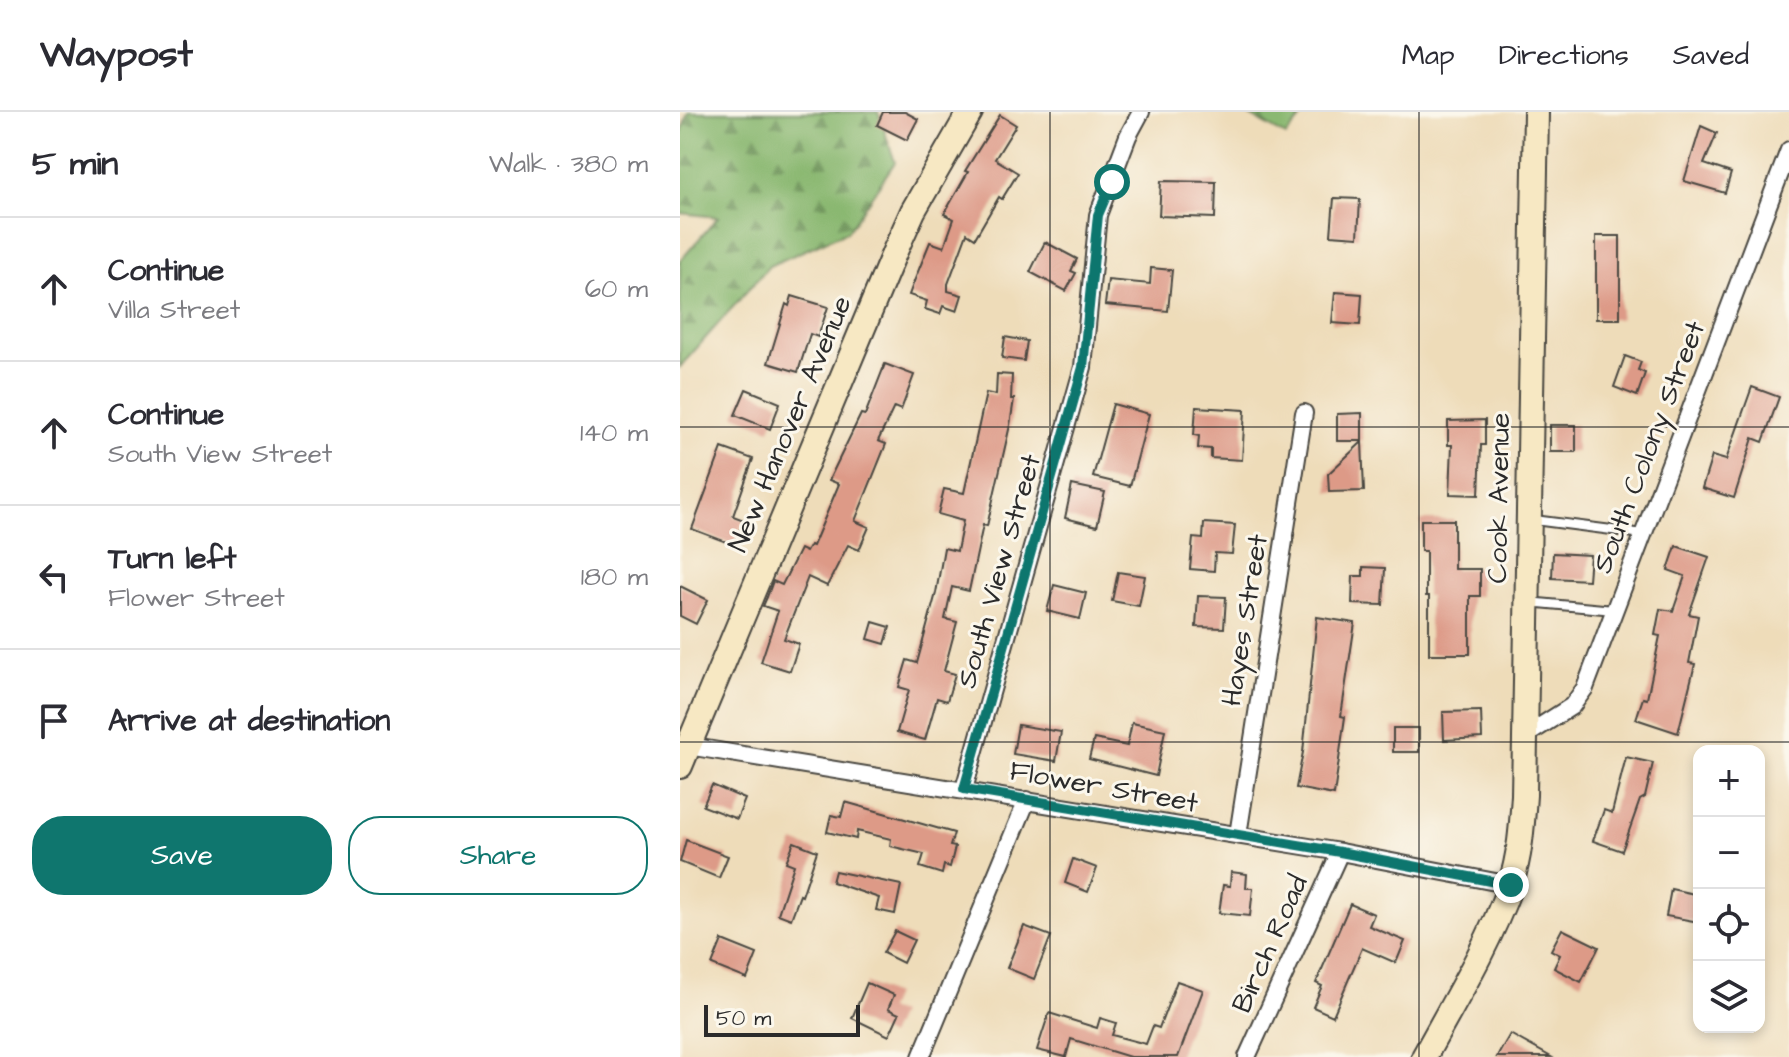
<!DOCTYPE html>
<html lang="en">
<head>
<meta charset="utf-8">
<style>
  :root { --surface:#fff; --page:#f2f2f3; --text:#2b2b33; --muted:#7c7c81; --line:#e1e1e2; --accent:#0f766e }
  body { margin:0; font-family:"Architects Daughter",sans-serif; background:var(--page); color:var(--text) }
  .controls { position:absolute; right:24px; bottom:24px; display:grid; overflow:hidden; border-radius:16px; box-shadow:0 4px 12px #0003 }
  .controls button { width:72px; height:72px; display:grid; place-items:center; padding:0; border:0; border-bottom:2px solid var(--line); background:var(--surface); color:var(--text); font:40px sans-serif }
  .scale { position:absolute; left:24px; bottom:20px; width:156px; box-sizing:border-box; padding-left:8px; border:4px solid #2b2b2b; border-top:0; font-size:22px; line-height:28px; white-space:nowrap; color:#2b2b2b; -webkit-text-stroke:6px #fbf7ec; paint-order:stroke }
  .stop { position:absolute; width:24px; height:24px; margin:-18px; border:6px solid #0f766e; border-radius:50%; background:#fff }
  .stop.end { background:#0f766e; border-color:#fff; box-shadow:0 2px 8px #0008 }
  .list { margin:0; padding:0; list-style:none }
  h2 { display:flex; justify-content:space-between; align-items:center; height:104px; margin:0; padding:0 32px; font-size:34px }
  h2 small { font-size:26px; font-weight:400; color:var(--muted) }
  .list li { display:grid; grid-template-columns:52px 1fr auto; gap:24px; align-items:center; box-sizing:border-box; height:144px; padding:0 32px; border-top:2px solid var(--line) }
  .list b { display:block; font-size:30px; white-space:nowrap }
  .list p { margin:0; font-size:26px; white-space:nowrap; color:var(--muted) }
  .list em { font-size:26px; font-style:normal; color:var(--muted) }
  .actions { display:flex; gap:16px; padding:24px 32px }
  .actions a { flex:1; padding:18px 0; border:2px solid var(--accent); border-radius:32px; text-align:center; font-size:28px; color:var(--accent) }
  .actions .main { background:var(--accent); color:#fff }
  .icon { flex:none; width:44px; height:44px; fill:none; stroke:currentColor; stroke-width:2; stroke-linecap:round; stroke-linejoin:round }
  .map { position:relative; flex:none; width:1109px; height:945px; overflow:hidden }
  header { display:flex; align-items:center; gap:48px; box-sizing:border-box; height:112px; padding:0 40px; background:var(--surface); border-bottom:2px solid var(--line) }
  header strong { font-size:38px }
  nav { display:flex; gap:44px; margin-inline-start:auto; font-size:28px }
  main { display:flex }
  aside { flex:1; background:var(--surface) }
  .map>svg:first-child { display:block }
</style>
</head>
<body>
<header>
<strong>Waypost</strong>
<nav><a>Map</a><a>Directions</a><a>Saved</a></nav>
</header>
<main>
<aside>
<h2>5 min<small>Walk · 380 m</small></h2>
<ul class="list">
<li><svg class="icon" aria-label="ahead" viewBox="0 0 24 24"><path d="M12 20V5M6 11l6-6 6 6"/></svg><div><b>Continue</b><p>Villa Street</p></div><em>60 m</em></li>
<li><svg class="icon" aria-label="ahead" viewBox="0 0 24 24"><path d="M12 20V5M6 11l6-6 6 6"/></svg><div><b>Continue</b><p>South View Street</p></div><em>140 m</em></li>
<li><svg class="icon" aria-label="left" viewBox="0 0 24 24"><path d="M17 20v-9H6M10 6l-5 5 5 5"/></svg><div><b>Turn left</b><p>Flower Street</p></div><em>180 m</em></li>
<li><svg class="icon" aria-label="arrive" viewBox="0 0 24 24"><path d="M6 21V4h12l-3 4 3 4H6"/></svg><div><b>Arrive at destination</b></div></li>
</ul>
<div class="actions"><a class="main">Save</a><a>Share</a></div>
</aside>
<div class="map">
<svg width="1109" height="945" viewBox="0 0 1109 945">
  <defs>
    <pattern id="forest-firs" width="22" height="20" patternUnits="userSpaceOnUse" patternTransform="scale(2)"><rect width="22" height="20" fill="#8ab871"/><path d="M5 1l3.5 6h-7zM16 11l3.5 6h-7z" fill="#71965d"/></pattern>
  </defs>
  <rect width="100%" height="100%" fill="#fbf7ec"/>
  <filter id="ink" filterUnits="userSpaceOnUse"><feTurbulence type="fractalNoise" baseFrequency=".0125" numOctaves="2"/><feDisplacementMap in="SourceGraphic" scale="16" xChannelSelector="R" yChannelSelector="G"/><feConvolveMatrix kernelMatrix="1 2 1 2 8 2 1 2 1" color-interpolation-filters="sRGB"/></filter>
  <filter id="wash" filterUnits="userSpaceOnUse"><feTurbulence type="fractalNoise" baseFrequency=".006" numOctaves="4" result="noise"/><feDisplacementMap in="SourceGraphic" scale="32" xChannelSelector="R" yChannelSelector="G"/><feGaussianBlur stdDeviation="1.8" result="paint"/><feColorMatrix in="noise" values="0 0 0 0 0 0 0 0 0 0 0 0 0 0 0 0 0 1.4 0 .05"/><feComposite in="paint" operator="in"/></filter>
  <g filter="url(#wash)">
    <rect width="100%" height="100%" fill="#eedcb9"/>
    <g fill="url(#forest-firs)" stroke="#5a724e" stroke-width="2">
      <polygon points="8,0 198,0 215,50 168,119 89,154 0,255 0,149 38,105 0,101 0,26"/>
      <polygon points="563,0 626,0 606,24"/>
    </g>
    <g id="blocks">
      <g fill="#dd9a87">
        <polygon points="203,0 225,0 238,7 227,28 197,13"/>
        <polygon points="320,3 336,13 315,47 338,61 322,87 319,85 295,126 287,121 268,172 268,179 282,183 277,199 263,194 260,202 245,197 247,189 229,183 235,167 250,130 264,135 274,107 264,102 288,60 285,59"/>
        <polygon points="1021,14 1037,21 1024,52 1051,61 1045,81 1004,69"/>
        <polygon points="481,69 536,70 535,106 479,104"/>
        <polygon points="654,86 680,87 678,125 651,123"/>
        <rect x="916" y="124" width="24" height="83"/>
        <polygon points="365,130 397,147 391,159 396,161 386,179 350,160"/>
        <polygon points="471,156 492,158 488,199 425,193 428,168 470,172"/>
        <polygon points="655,180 682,182 680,213 652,211"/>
        <polygon points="112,184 148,195 138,225 130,222 118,260 88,251 106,192 109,194"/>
        <polygon points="325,225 347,229 344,249 322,246"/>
        <polygon points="945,244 961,250 958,258 965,261 957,284 934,275"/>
        <polygon points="205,252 234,263 221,298 214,295 198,329 206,332 175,409 189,415 179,438 168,433 147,474 128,465 104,527 119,532 110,559 81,550 98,499 83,494 87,485 93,469 102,473 120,437 126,440 130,433 133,434 159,372 149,368 181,302 185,303"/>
        <polygon points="317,262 332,263 331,287 334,287 330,313 307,414 303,413 289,479 272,475 265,507 277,510 264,559 275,562 267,589 257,586 245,628 217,620 229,578 219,575 227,548 237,551 256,481 264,436 277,439 283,409 258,402 264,377 284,381 306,281 316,283"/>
        <polygon points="1072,275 1099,285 1083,330 1073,326 1054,386 1022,376 1032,344 1046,348"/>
        <polygon points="66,277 100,291 90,317 55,303"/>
        <polygon points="433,292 469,302 450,374 413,365"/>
        <polygon points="516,295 565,298 562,348 531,346 531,337 518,336 519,324 514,323"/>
        <polygon points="682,301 682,329 657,329 657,302"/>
        <polygon points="805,308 805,333 801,333 799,383 770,382 772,333 768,333 768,309"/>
        <rect x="870" y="313" width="26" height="27"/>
        <polygon points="682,330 684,379 649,380 648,362"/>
        <polygon points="42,336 73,347 53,404 64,408 54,433 12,417"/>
        <polygon points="392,373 425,380 417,414 385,406"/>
        <polygon points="741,408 774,408 774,457 800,457 800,484 790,484 790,542 749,542 749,484 746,484 746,439 741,439"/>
        <polygon points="524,411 555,413 552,442 535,441 534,459 510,457 513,426 523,427"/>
        <polygon points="996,434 1029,445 1009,502 1018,504 1009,551 1015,552 998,621 956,607 963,586 967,587 980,524 975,523 980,497 993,499 1005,464 988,458"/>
        <polygon points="873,441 910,443 908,468 872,466"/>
        <polygon points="683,455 705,456 703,493 672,492 673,464 683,464"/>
        <polygon points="438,460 465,464 459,494 432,489"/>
        <polygon points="374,473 406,481 400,507 367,499"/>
        <polygon points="0,474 28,488 16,512 0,504"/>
        <polygon points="518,484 546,485 544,516 516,515"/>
        <polygon points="637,505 675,511 661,604 665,605 654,683 616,676 623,640"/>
        <polygon points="193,510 210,515 205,532 188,527"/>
        <polygon points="801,599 802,626 764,628 763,600"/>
        <polygon points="452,611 485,618 476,664 409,647 414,627 447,634"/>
        <polygon points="338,613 381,620 376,649 333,642"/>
        <rect x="713" y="616" width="26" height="24"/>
        <polygon points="946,645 973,651 965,685 960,688 942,739 913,729 924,698 932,701"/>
        <polygon points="32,673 65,687 57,707 23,694"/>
        <polygon points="165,690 274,721 270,734 275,735 270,755 264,753 262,762 240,755 244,742 210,734 211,727 177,719 176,727 147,720 151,703 161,705"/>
        <polygon points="6,728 48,744 39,766 0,750"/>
        <polygon points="114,730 137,739 122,784 120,783 111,807 98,802 114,753 106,750"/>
        <polygon points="393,747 417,756 408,780 385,771"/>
        <polygon points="155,759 221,773 215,802 196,798 199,786 152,770"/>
        <polygon points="551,760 567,762 566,776 573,776 570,804 539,801 543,773 550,774"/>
        <polygon points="991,777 1019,783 1019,810 986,804"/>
        <polygon points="670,792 694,802 689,814 725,829 716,851 682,836 653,904 633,895 642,874 636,871"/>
        <polygon points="344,814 371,824 354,867 327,856"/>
        <polygon points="882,817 919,835 901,870 874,856 880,843 871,838"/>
        <polygon points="215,819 234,828 223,851 203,841"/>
        <polygon points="42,828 77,842 67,867 32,853"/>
        <polygon points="497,869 523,878 498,945 450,945 391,927 386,945 357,938 369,901 417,916 420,906 436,911 432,923 466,932 473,914 479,916"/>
        <polygon points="187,871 214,883 208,897 219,902 209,924 172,906"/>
        <polygon points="830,922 871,945 817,945"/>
      </g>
    </g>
  </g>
  <g filter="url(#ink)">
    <use href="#blocks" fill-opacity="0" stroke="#484640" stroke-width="2"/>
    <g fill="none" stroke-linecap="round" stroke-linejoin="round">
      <defs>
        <g id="service">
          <polyline points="854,408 963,422"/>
          <polyline points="848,490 934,498"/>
        </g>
        <g id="minor">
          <polyline points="845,624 892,594 905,576 1109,38"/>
          <polyline points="8,634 660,740 831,773"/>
          <polyline points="284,677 403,255 418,103 448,24 461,0"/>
          <polyline points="558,723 624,301"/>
          <polyline points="241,945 347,688"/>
          <polyline points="567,945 660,740"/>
        </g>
        <g id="secondary">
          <polyline points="0,654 215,139 233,99 290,0"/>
          <path d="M744,945C774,890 808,834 830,774C840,745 842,714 844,683L856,0"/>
        </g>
      </defs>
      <use href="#service" stroke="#484640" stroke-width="12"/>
      <use href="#minor" stroke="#484640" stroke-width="20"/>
      <use href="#secondary" stroke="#484640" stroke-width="28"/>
      <use href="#service" stroke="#fff" stroke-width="8"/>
      <use href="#minor" stroke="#fff" stroke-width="16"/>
      <use href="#secondary" stroke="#f7e8c3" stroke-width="24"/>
    </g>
  </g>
  <g fill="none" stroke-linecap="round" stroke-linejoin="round" filter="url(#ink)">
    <polyline stroke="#0f766e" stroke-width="10" points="432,70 418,103 403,255 284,677 660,740 831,773"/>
  </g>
  <path fill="none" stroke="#2b2b2b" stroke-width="2" stroke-opacity="0.55" d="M370,0V945M739,0V945M0,315H1109M0,630H1109"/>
  <g text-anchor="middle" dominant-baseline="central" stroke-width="6" stroke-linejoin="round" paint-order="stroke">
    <g font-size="28" fill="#2b2b2b" stroke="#fbf7ec">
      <text transform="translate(110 312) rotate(-67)">New Hanover Avenue</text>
      <text transform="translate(969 335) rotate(-69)">South Colony Street</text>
      <text transform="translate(819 386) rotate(-89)">Cook Avenue</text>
      <text transform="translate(319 459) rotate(-74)">South View Street</text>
      <text transform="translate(565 508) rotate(-81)">Hayes Street</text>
      <text transform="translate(424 675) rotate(10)">Flower Street</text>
      <text transform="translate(590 832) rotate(-66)">Birch Road</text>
    </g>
  </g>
</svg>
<div class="controls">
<button>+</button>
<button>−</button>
<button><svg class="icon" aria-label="locate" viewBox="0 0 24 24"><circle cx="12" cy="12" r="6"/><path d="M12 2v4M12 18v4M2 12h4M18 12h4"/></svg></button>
<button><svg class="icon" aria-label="layers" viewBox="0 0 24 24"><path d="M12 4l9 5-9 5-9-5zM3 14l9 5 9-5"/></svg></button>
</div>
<div class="scale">50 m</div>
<div class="stop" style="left:432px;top:70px"></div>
<div class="stop end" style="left:831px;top:773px"></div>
</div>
</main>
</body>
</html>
